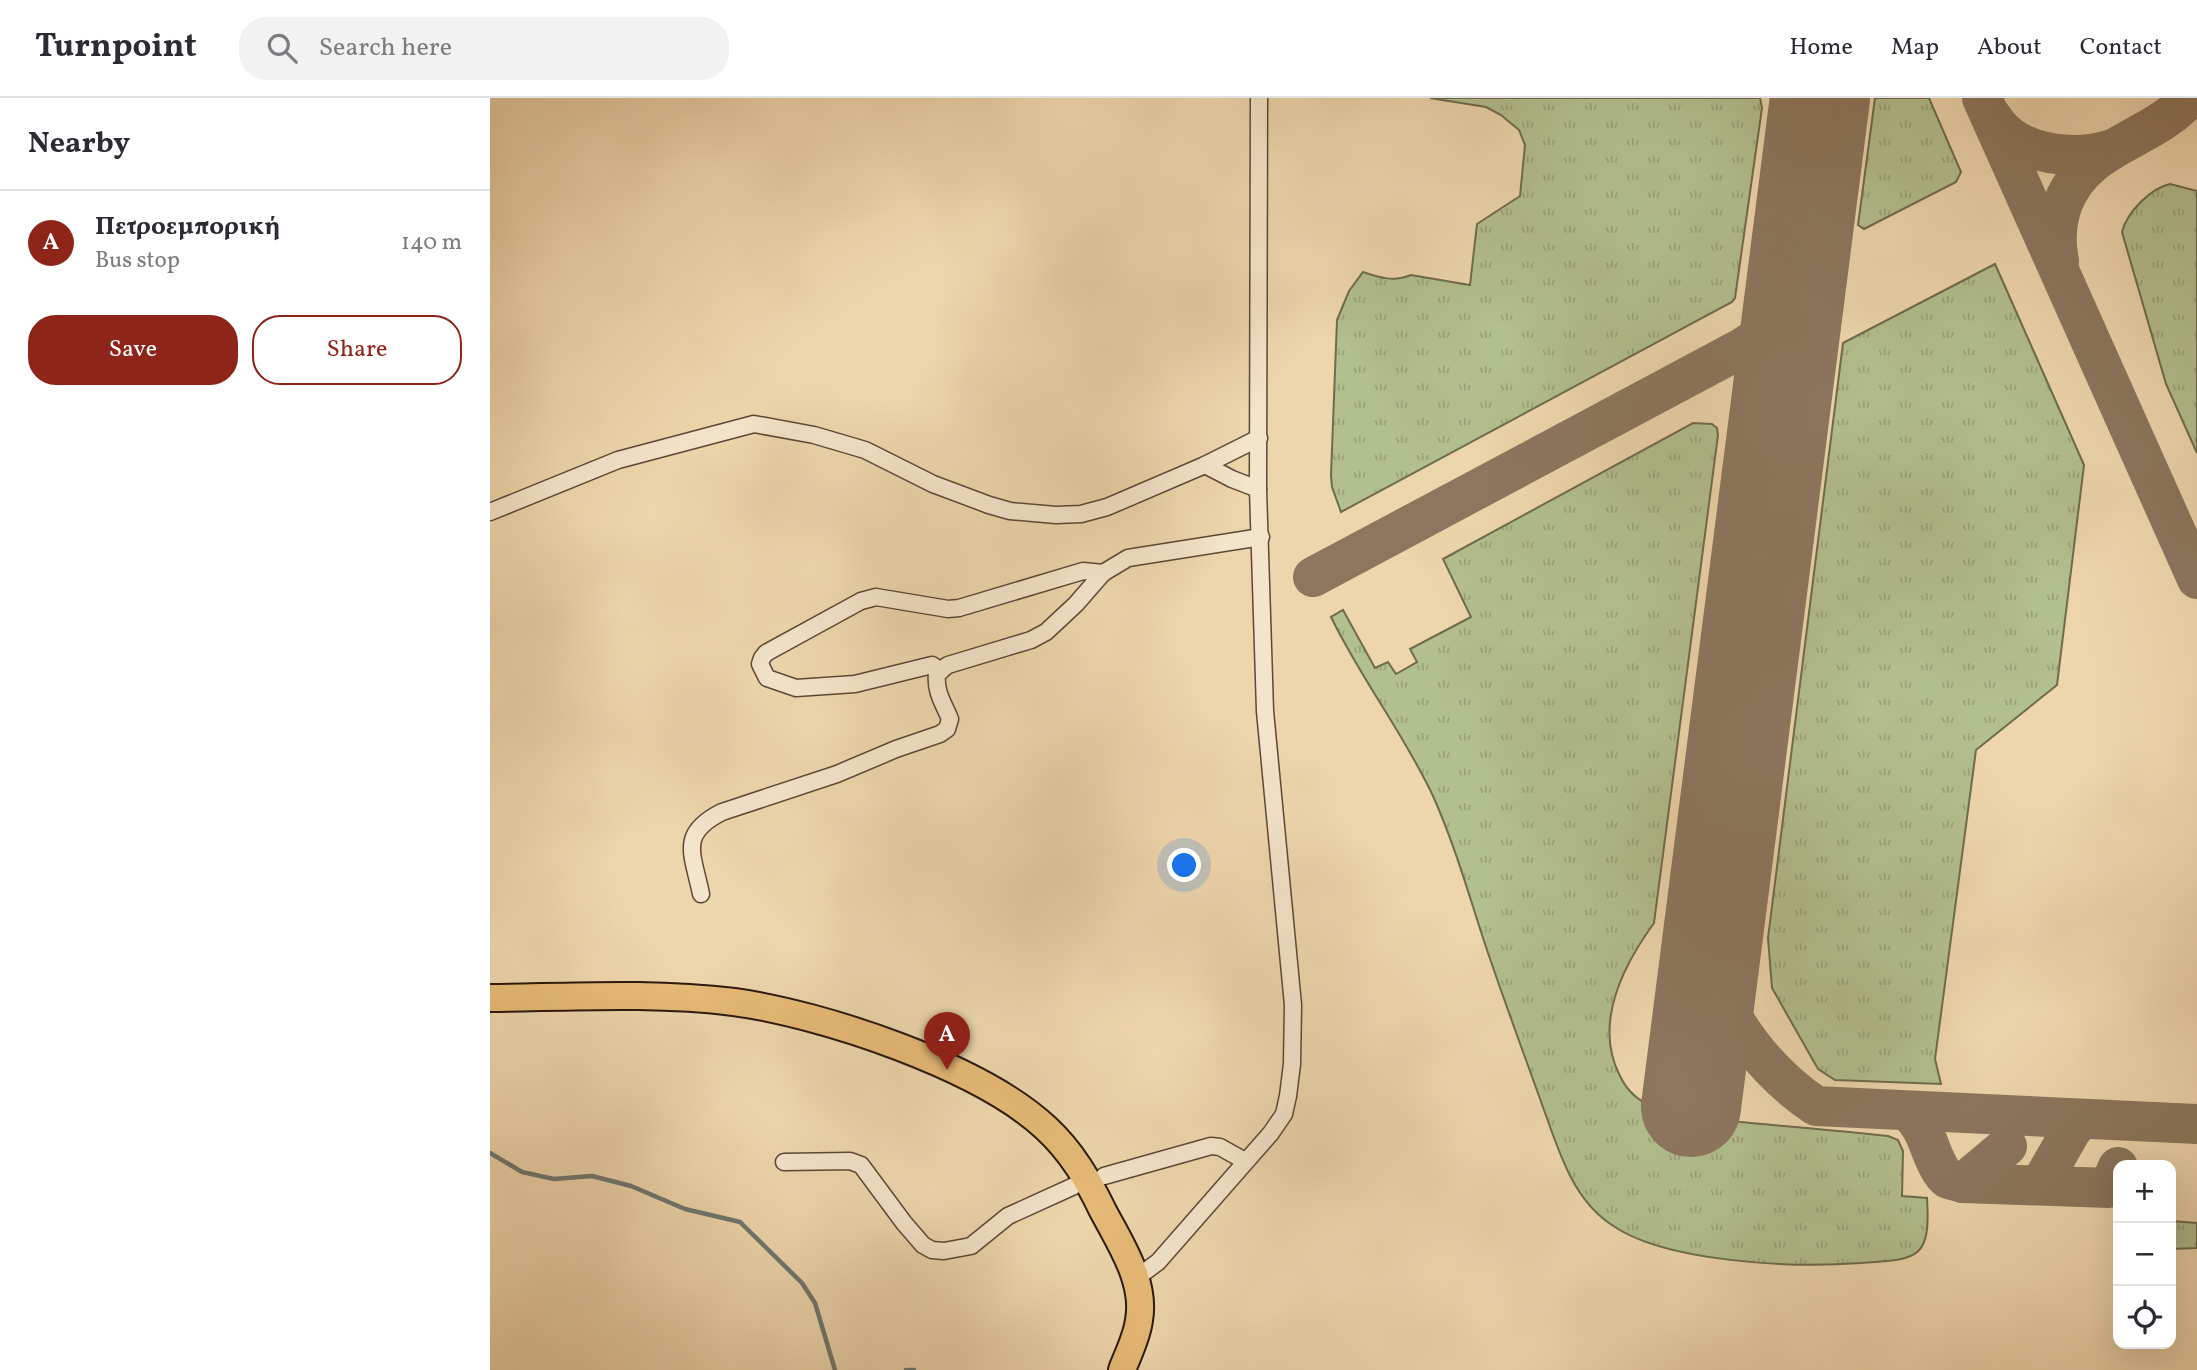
<!DOCTYPE html>
<html lang="en">
<head>
<meta charset="utf-8">
<style>
  :root { --surface:#fff; --page:#f2f2f3; --text:#2b2b33; --muted:#7c7c81; --line:#e1e1e2; --accent:#8f2418 }
  body { margin:0; font-family:Vollkorn,serif; background:var(--page); color:var(--text) }
  .controls { position:absolute; right:21px; bottom:21px; display:grid; overflow:hidden; border-radius:14px; box-shadow:0 7px 28px #0002 }
  .controls button { width:63px; height:63px; display:grid; place-items:center; padding:0; border:0; border-bottom:2px solid var(--line); background:var(--surface); color:var(--text); font:35px sans-serif }
  .you { position:absolute; left:695px; top:768px; width:24px; height:24px; margin:-18px; border:5px solid #fff; border-radius:50%; background:#1a73e8; box-shadow:0 0 0 10px #1a73e833 }
  .badge { display:grid; place-items:center; width:46px; height:46px; border-radius:50%; background:var(--accent); color:#fff; font-size:23px; font-weight:700 }
  .pin { position:absolute; translate:-50% -58px; filter:drop-shadow(0 2px 4px #0008) }
  .pin::after { content:''; position:absolute; top:37px; width:24px; height:21px; background:inherit; clip-path:polygon(0 0,100% 0,50% 100%) }
  .list { margin:0; padding:0; list-style:none }
  h2 { display:flex; justify-content:space-between; align-items:center; height:91px; margin:0; padding:0 28px; font-size:30px }
  h2 small { font-size:23px; font-weight:400; color:var(--muted) }
  .list li { display:grid; grid-template-columns:46px 1fr auto; gap:21px; align-items:center; box-sizing:border-box; height:105px; padding:0 28px; border-top:2px solid var(--line) }
  .list b { display:block; font-size:26px; white-space:nowrap }
  .list p { margin:0; font-size:23px; white-space:nowrap; color:var(--muted) }
  .list em { font-size:23px; font-style:normal; color:var(--muted) }
  .actions { display:flex; gap:14px; padding:21px 28px }
  .actions a { flex:1; padding:16px 0; border:2px solid var(--accent); border-radius:28px; text-align:center; font-size:24px; color:var(--accent) }
  .actions .main { background:var(--accent); color:#fff }
  .icon { flex:none; width:38px; height:38px; fill:none; stroke:currentColor; stroke-width:2; stroke-linecap:round; stroke-linejoin:round }
  .map { position:relative; flex:none; width:1707px; height:1272px; overflow:hidden }
  header { display:flex; align-items:center; gap:42px; box-sizing:border-box; height:98px; padding:0 35px; background:var(--surface); border-bottom:2px solid var(--line) }
  header strong { font-size:33px }
  nav { display:flex; gap:38px; margin-inline-start:auto; font-size:24px }
  .search { width:490px; height:63px; background:var(--page); display:flex; align-items:center; gap:18px; box-sizing:border-box; padding:0 24px; border-radius:28px; color:var(--muted); font-size:26px }
  main { display:flex }
  aside { flex:1; background:var(--surface) }
  .map>svg:first-child { display:block }
</style>
</head>
<body>
<header>
<strong>Turnpoint</strong>
<div class="search"><svg class="icon" aria-label="search" viewBox="0 0 24 24"><circle cx="10" cy="10" r="6"/><path d="M15 15l6 6"/></svg>Search here</div>
<nav><a>Home</a><a>Map</a><a>About</a><a>Contact</a></nav>
</header>
<main>
<aside>
<h2>Nearby<small></small></h2>
<ul class="list">
<li><span class="badge">A</span><div><b>Πετροεμπορική</b><p>Bus stop</p></div><em>140 m</em></li>
</ul>
<div class="actions"><a class="main">Save</a><a>Share</a></div>
</aside>
<div class="map">
<svg width="1707" height="1272" viewBox="0 0 1707 1272">
  <defs>
    <pattern id="grass-tufts" width="24" height="20" patternUnits="userSpaceOnUse" patternTransform="scale(1.75)"><rect width="24" height="20" fill="#b2bf8e"/><path d="M3 7l-1-3M5 7V3M7 7l1-3M15 17l-1-3M17 17v-4M19 17l1-3" fill="none" stroke="#99a379"/></pattern>
  </defs>
  <rect width="100%" height="100%" fill="#eed6ac"/>
  <filter id="stains"><feTurbulence type="fractalNoise" baseFrequency=".00286" numOctaves="4"/><feColorMatrix values="0 0 0 0 .2 0 0 0 0 .09 0 0 0 0 .02 0 0 0 .5 -.17"/></filter>
  <radialGradient id="worn" r=".72"><stop offset=".6" stop-color="#630" stop-opacity="0"/><stop offset="1" stop-color="#630" stop-opacity=".3"/></radialGradient>
  <g fill="url(#grass-tufts)" stroke="#6e6c4e" stroke-width="2">
    <path d="M940,0H1270L1272,10L1245,200L1242,204L851,414L842,389L841,377L847,222L859,193L873,174C890,180 904,184 921,177L980,187L987,126L1030,98L1035,47L1029,32L1011,17L996,9Z"/>
    <polygon points="1385,0 1439,0 1471,74 1466,84 1374,131 1368,127"/>
    <path d="M1680,86L1707,93V355L1676,286L1632,134C1637,114 1661,90 1680,86Z"/>
    <polygon points="1505,166 1594,367 1567,587 1486,652 1445,961 1451,986 1345,982 1328,971 1282,890 1278,840 1353,245"/>
    <path d="M1203,325L1222,326L1227,330L1228,337L1164,825C1132,869 1103,926 1130,978C1137,993 1150,1004 1165,1010C1190,1020 1232,1022 1260,1025C1306,1029 1352,1033 1398,1038L1408,1042L1413,1053L1412,1098L1437,1100C1441,1163 1427,1161 1371,1165C1305,1170 1172,1165 1119,1125C1082,1099 1069,1053 1054,1012C1034,956 1013,900 994,843C978,794 964,745 943,698C914,636 871,581 841,519L853,512L885,570L898,564L906,576L927,564L920,551L981,519L953,461Z"/>
    <polygon points="1681,1123 1707,1125 1707,1150 1681,1151"/>
  </g>
  <g fill="none" stroke-linecap="round" stroke-linejoin="round">
    <g stroke="#6f7771" stroke-width="4.5">
      <polyline points="0,1055 32,1074 64,1081 102,1078 141,1088 195,1111 250,1124 312,1185 325,1205 345,1272"/>
      <polyline points="416,1272 424,1272"/>
    </g>
    <g stroke="#8c775e" stroke-width="40">
      <polyline points="1308,0 1318,31 1323,55"/>
      <polyline points="1492,0 1707,481"/>
      <path d="M1502,19C1525,57 1581,63 1619,52"/>
      <path d="M1569,163C1565,143 1566,124 1573,105C1597,45 1661,44 1699,0"/>
      <path d="M823,479L1252,250C1290,225 1294,218 1308,174"/>
      <path d="M1220,864C1234,921 1277,975 1326,1008L1707,1026"/>
      <path d="M1418,1013C1440,1034 1438,1055 1453,1076L1458,1081L1473,1085L1619,1090L1628,1069"/>
      <polyline points="1473,1085 1517,1048"/>
      <polyline points="1550,1087 1581,1033 1591,1021"/>
    </g>
    <polyline stroke="#8c775e" stroke-width="100" points="1201,1009 1330,0"/>
    <defs>
      <g id="street">
        <polyline points="715,367 742,381 768,391"/>
        <polyline points="0,414 128,362 264,326 324,337 375,352 443,386 499,407 520,413 566,417 591,416 617,409 715,367 769,340"/>
        <polyline points="451,573 442,567 365,586 306,590 277,580 270,566 272,560 276,555 371,503 386,499 458,511 469,510 593,473 613,475"/>
        <path d="M211,796C203,756 188,736 232,714L347,676L406,651L450,636L457,631L460,621C453,604 445,594 447,575L458,567L541,542L556,534L586,506L613,475L638,460L771,439"/>
        <polyline points="294,1064 360,1063 371,1067 414,1125 433,1147 442,1152 454,1153 481,1148 518,1118 584,1088"/>
        <polyline points="614,1078 721,1048 730,1049 755,1063"/>
        <polyline points="645,1181 668,1164 781,1035 794,1016 798,998 802,966 803,907 775,613 768,391 769,0"/>
      </g>
      <path id="primary" d="M0,900C81,899 164,894 244,904C333,916 491,969 556,1030C582,1054 598,1082 613,1113C630,1145 656,1184 649,1222C647,1239 638,1256 632,1272"/>
    </defs>
    <use href="#street" stroke="#5c4836" stroke-width="19"/>
    <use href="#primary" stroke="#2b180f" stroke-width="30"/>
    <use href="#street" stroke="#f4e4c9" stroke-width="16"/>
    <use href="#primary" stroke="#e7bb76" stroke-width="26"/>
  </g>
  <rect width="100%" height="100%" filter="url(#stains)"/>
  <rect width="100%" height="100%" fill="url(#worn)"/>
</svg>
<div class="controls">
<button>+</button>
<button>−</button>
<button><svg class="icon" aria-label="locate" viewBox="0 0 24 24"><circle cx="12" cy="12" r="6"/><path d="M12 2v4M12 18v4M2 12h4M18 12h4"/></svg></button>
</div>
<div class="you"></div>
<div class="pin badge" style="left:457px;top:972px">A</div>
</div>
</main>
</body>
</html>
